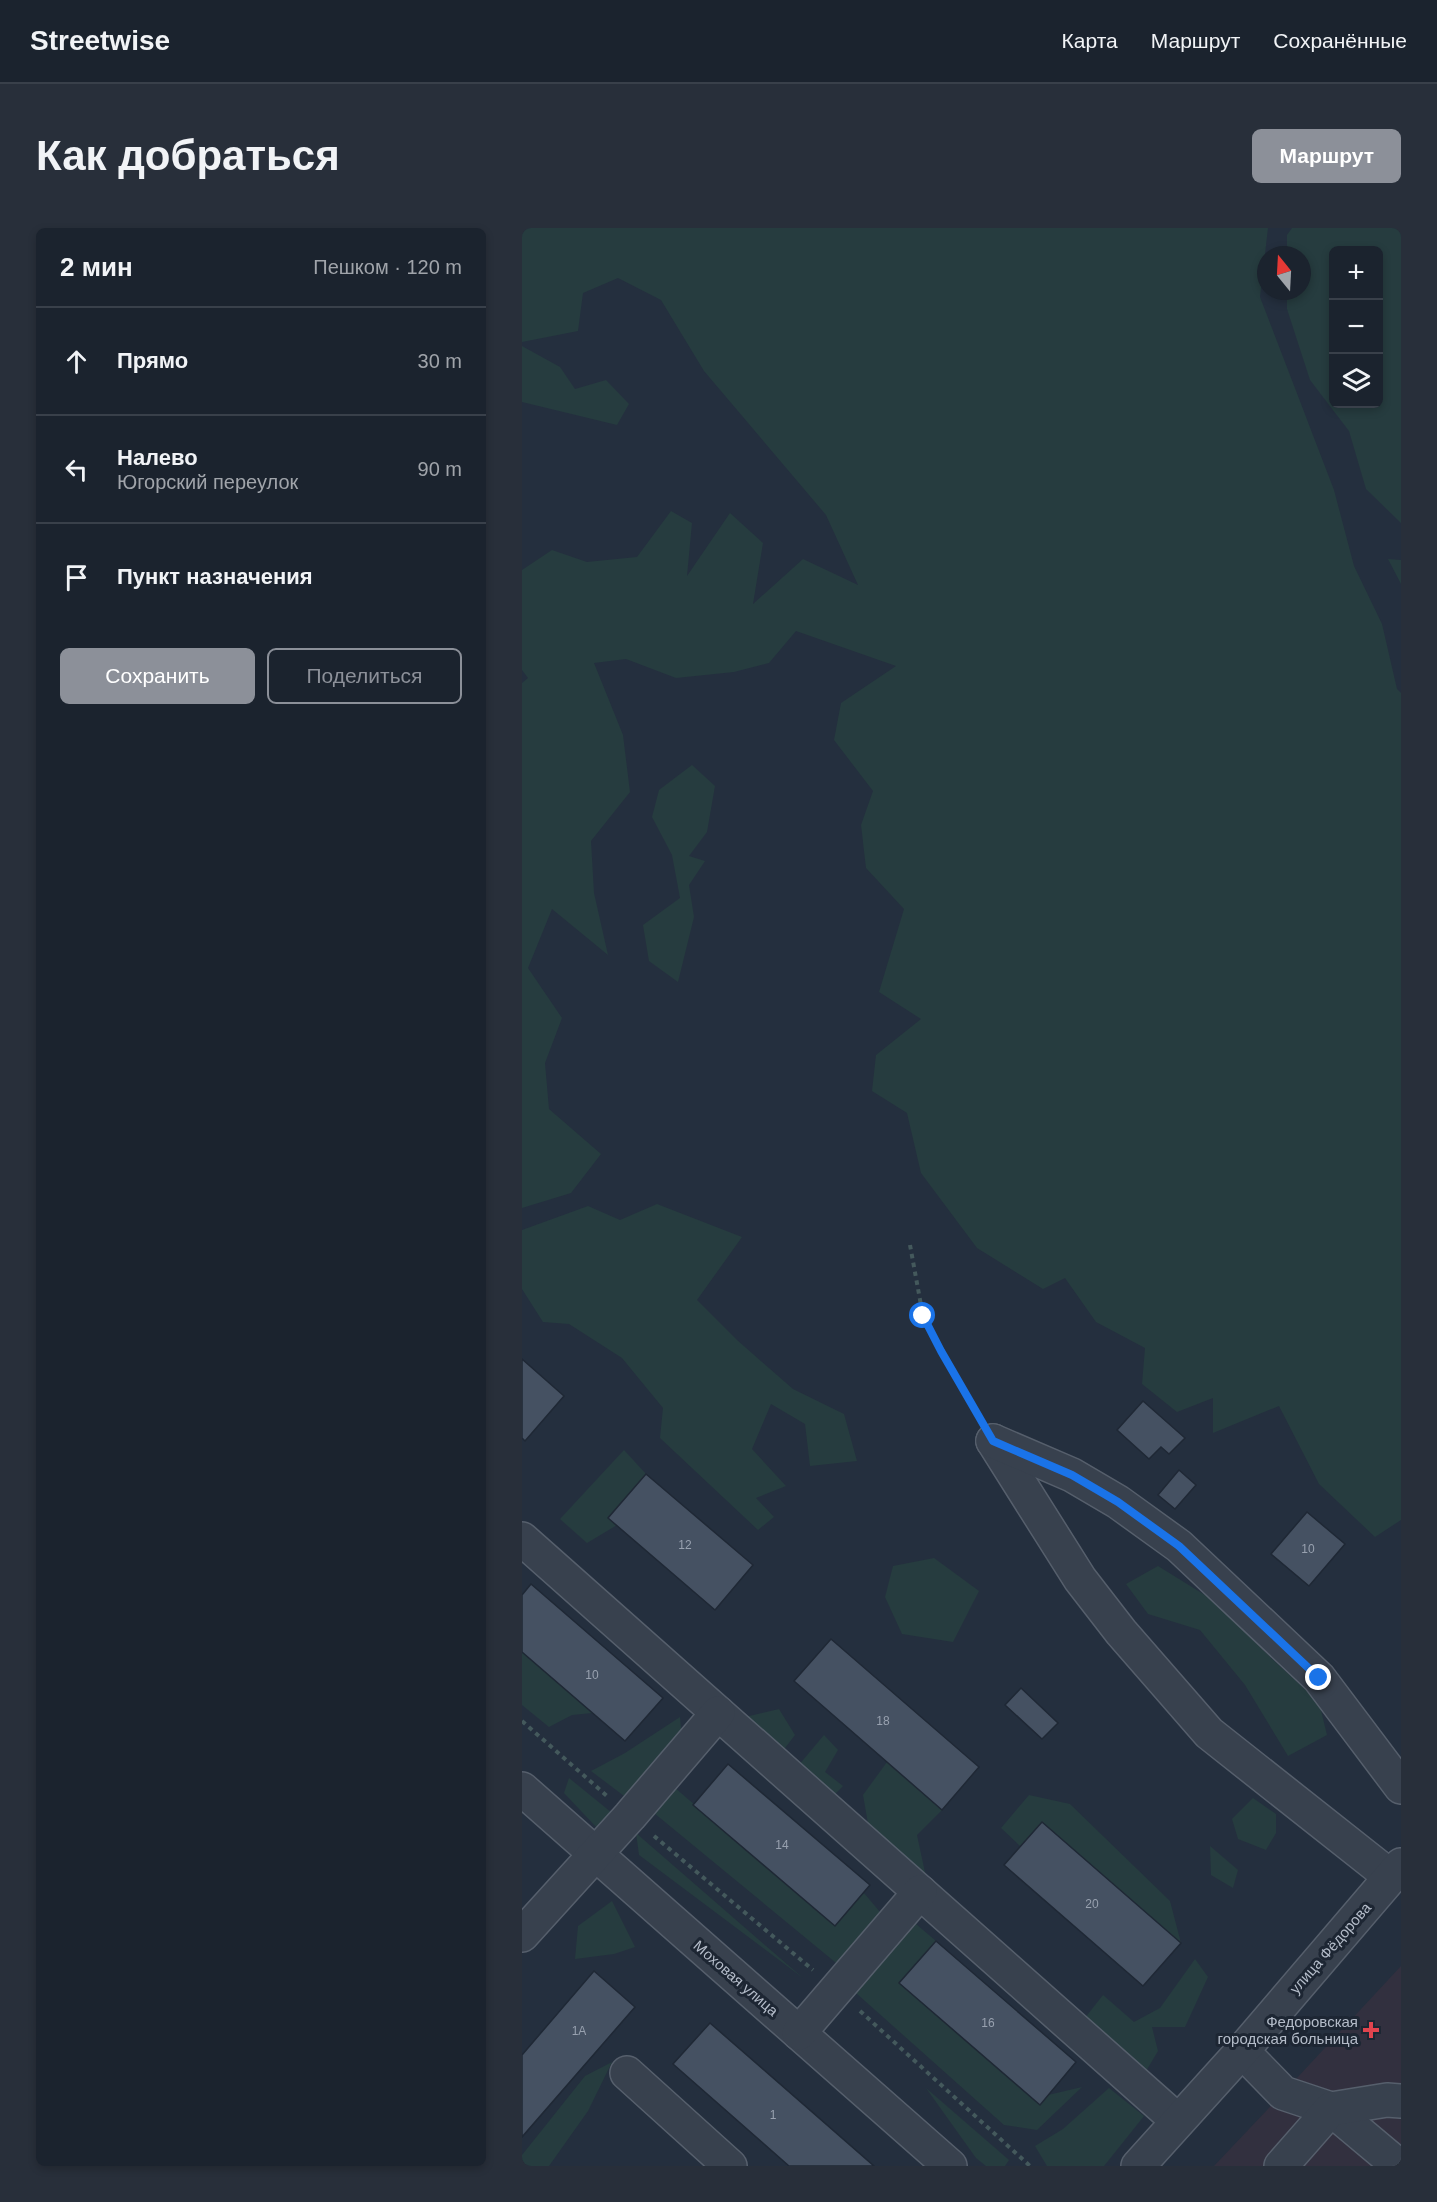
<!DOCTYPE html>
<html lang="ru">
<head>
<meta charset="utf-8">
<style>
  :root { --surface:#1b232e; --page:#282f3a; --text:#f1f3f6; --muted:#a0a4aa; --line:#39404a; --accent:#8c9099 }
  body { margin:0; font-family:Arial,sans-serif; background:var(--page); color:var(--text) }
  .controls { position:absolute; right:18px; top:18px; display:grid; overflow:hidden; border-radius:9px; box-shadow:0 3px 9px #0003 }
  .controls button { width:54px; height:54px; display:grid; place-items:center; padding:0; border:0; border-bottom:2px solid var(--line); background:var(--surface); color:var(--text); font:30px sans-serif }
  .compass { position:absolute; left:735px; top:18px; width:54px; height:54px; border-radius:50%; background:var(--surface); box-shadow:0 3px 9px #0003; rotate:342deg }
  .stop { position:absolute; width:18px; height:18px; margin:-14px; border:4px solid #1a73e8; border-radius:50%; background:#fff }
  .stop.end { background:#1a73e8; border-color:#fff; box-shadow:0 2px 6px #0008 }
  .list { margin:0; padding:0; list-style:none }
  h2 { display:flex; justify-content:space-between; align-items:center; height:78px; margin:0; padding:0 24px; font-size:26px }
  h2 small { font-size:20px; font-weight:400; color:var(--muted) }
  .list li { display:grid; grid-template-columns:39px 1fr auto; gap:18px; align-items:center; box-sizing:border-box; height:108px; padding:0 24px; border-top:2px solid var(--line) }
  .list b { display:block; font-size:22px; white-space:nowrap }
  .list p { margin:0; font-size:20px; white-space:nowrap; color:var(--muted) }
  .list em { font-size:20px; font-style:normal; color:var(--muted) }
  .actions { display:flex; gap:12px; padding:18px 24px }
  .actions a { flex:1; padding:14px 0; border:2px solid var(--accent); border-radius:9px; text-align:center; font-size:21px; color:var(--accent) }
  .actions .main { background:var(--accent); color:#fff }
  .icon { flex:none; width:33px; height:33px; fill:none; stroke:currentColor; stroke-width:2; stroke-linecap:round; stroke-linejoin:round }
  .map { position:relative; flex:none; width:879px; height:1938px; overflow:hidden; border-radius:9px }
  header { display:flex; align-items:center; gap:36px; box-sizing:border-box; height:84px; padding:0 30px; background:var(--surface); border-bottom:2px solid var(--line) }
  header strong { font-size:28px }
  nav { display:flex; gap:33px; margin-inline-start:auto; font-size:21px }
  .intro { display:flex; align-items:center; justify-content:space-between; box-sizing:border-box; height:144px; padding:0 36px }
  h1 { margin:0; font-size:42px }
  .button { padding:15px 27px; border-radius:9px; background:var(--accent); color:#fff; font-size:21px; font-weight:700 }
  main { display:flex; gap:36px; padding:0 36px }
  aside { flex:1; background:var(--surface); border-radius:9px; box-shadow:0 3px 9px #0003 }
  .map>svg:first-child { display:block }
</style>
</head>
<body>
<header>
<strong>Streetwise</strong>
<nav><a>Карта</a><a>Маршрут</a><a>Сохранённые</a></nav>
</header>
<div class="intro"><h1>Как добраться</h1><a class="button">Маршрут</a></div>
<main>
<aside>
<h2>2 мин<small>Пешком · 120 m</small></h2>
<ul class="list">
<li><svg class="icon" aria-label="ahead" viewBox="0 0 24 24"><path d="M12 20V5M6 11l6-6 6 6"/></svg><div><b>Прямо</b></div><em>30 m</em></li>
<li><svg class="icon" aria-label="left" viewBox="0 0 24 24"><path d="M17 20v-9H6M10 6l-5 5 5 5"/></svg><div><b>Налево</b><p>Югорский переулок</p></div><em>90 m</em></li>
<li><svg class="icon" aria-label="arrive" viewBox="0 0 24 24"><path d="M6 21V4h12l-3 4 3 4H6"/></svg><div><b>Пункт назначения</b></div></li>
</ul>
<div class="actions"><a class="main">Сохранить</a><a>Поделиться</a></div>
</aside>
<div class="map">
<svg width="879" height="1938" viewBox="0 0 879 1938">
  <rect width="100%" height="100%" fill="#242f3e"/>
  <polygon fill="#32303f" points="879,1738 879,1938 692,1938 761,1865"/>
  <g fill="#263c3f" fill-rule="evenodd">
    <polygon points="0,0 746,0 738,69 812,262 832,338 860,396 875,461 879,465 879,1292 853,1309 797,1256 757,1178 691,1205 691,1170 655,1184 620,1156 623,1120 574,1094 543,1050 521,1061 455,1020 399,945 385,885 350,863 354,827 399,791 357,764 382,681 344,640 339,597 351,563 312,512 319,475 374,438 274,403 247,435 212,444 154,450 104,431 72,435 101,507 108,564 69,613 72,665 86,727 30,681 6,740 40,790 23,835 27,881 79,926 49,965 0,980 0,455 6,450 0,442 0,342 30,322 65,334 115,329 149,283 170,295 165,348 208,285 241,315 231,376 281,331 336,357 304,287 182,143 139,72 96,50 61,65 56,103 0,114"/>
    <path d="M770,0H879V295L844,261L827,203L788,152L765,81V63H780V27H765V7ZM812,22H856V176H812Z"/>
    <polygon points="0,118 38,139 53,161 84,152 107,176 95,197 0,174"/>
    <polygon points="866,331 879,332 879,356"/>
    <polygon points="170,537 193,558 185,604 167,628 183,633 167,657 172,689 156,754 127,733 121,697 158,670 150,627 130,589 137,562"/>
    <polygon points="135,976 220,1009 175,1072 215,1112 271,1161 322,1186 335,1233 288,1238 283,1196 249,1176 230,1221 264,1258 234,1270 252,1289 236,1302 138,1210 141,1180 100,1130 47,1096 21,1094 0,1061 0,1002 66,978 98,992"/>
    <polygon points="102,1222 124,1246 86,1289 95,1297 65,1315 38,1291"/>
    <polygon points="412,1330 457,1363 431,1414 380,1406 363,1369 371,1338"/>
    <polygon points="636,1338 691,1372 749,1430 797,1474 805,1507 766,1528 723,1457 678,1402 626,1386 604,1356"/>
    <polygon points="0,1424 70,1485 50,1487 27,1499 0,1477"/>
    <polygon points="257,1481 273,1507 260,1524 219,1490"/>
    <polygon points="158,1489 160,1510 106,1571 69,1543 103,1525"/>
    <polygon points="302,1507 316,1522 303,1544 321,1558 311,1568 276,1538"/>
    <polygon points="365,1534 420,1582 395,1607 404,1649 348,1607 341,1567"/>
    <polygon points="47,1550 95,1589 77,1602 42,1565"/>
    <polygon points="152,1559 309,1694 342,1665 363,1690 319,1739 132,1585"/>
    <polygon points="507,1567 548,1576 648,1673 659,1715 520,1594 498,1618 479,1600"/>
    <polygon points="731,1570 754,1586 754,1605 744,1622 716,1611 710,1591"/>
    <polygon points="114,1605 281,1750 117,1627"/>
    <polygon points="688,1618 716,1642 711,1660 689,1647"/>
    <polygon points="90,1673 113,1719 92,1726 53,1731 56,1698"/>
    <polygon points="394,1696 414,1713 378,1756 517,1876 526,1867 560,1859 515,1902 482,1897 334,1765"/>
    <polygon points="673,1731 686,1749 663,1799 630,1799 636,1823 624,1843 559,1795 581,1767 612,1794 638,1780"/>
    <polygon points="90,1834 66,1883 27,1938 0,1938 0,1927 63,1848"/>
    <polygon points="404,1860 487,1932 483,1938 464,1938 454,1930"/>
    <polygon points="587,1860 622,1888 582,1938 525,1938 513,1918 541,1901"/>
  </g>
  <g fill="#455162" stroke="#1f2835" stroke-width="1.5">
    <polygon points="0,1131 42,1168 3,1213 0,1210"/>
    <polygon points="621,1173 663,1210 647,1226 639,1219 627,1231 595,1202"/>
    <polygon points="657,1242 674,1257 653,1281 636,1267"/>
    <polygon points="124,1246 231,1337 193,1382 86,1290"/>
    <polygon points="785,1284 823,1316 787,1358 749,1326"/>
    <polygon points="9,1356 141,1470 103,1513 0,1424 0,1367"/>
    <polygon points="309,1411 457,1539 420,1582 272,1453"/>
    <polygon points="499,1460 536,1495 520,1511 483,1477"/>
    <polygon points="206,1536 348,1657 313,1698 171,1577"/>
    <polygon points="520,1594 659,1715 621,1758 482,1637"/>
    <polygon points="414,1713 554,1834 518,1877 377,1755"/>
    <polygon points="72,1743 113,1779 0,1909 0,1827"/>
    <polygon points="188,1795 352,1938 267,1938 151,1836"/>
  </g>
  <g fill="none" stroke-linecap="round" stroke-linejoin="round">
    <defs>
      <g id="minor">
        <polyline points="471,1213 558,1351 599,1404 687,1505 869,1649"/>
        <polyline points="471,1213 550,1247 596,1274 657,1318 797,1450 879,1559"/>
        <polyline points="0,1311 656,1893"/>
        <polyline points="0,1561 428,1938"/>
        <polyline points="0,1707 108,1588 196,1485"/>
        <polyline points="277,1805 398,1664"/>
        <polyline points="720,1823 761,1865 809,1881 877,1938"/>
        <polyline points="105,1845 208,1938"/>
        <polyline points="616,1938 720,1823 879,1637"/>
        <polyline points="759,1938 809,1881 865,1872 879,1873"/>
      </g>
    </defs>
    <use href="#minor" stroke="#565f6c" stroke-width="36"/>
    <g stroke="#44595c" stroke-width="4" stroke-dasharray="4.5 4.5" stroke-linecap="butt">
      <polyline points="388,1017 401,1088 419,1123 457,1189"/>
      <polyline points="0,1493 85,1568"/>
      <polyline points="132,1608 291,1742"/>
      <polyline points="338,1783 508,1938"/>
    </g>
    <use href="#minor" stroke="#38414e" stroke-width="33"/>
  </g>
  <g fill="none" stroke-linecap="round" stroke-linejoin="round">
    <polyline stroke="#1a73e8" stroke-width="8" points="401,1088 419,1123 471,1213 550,1247 596,1274 657,1318 797,1450"/>
  </g>
  <path fill="#e0444e" stroke="#1d2633" stroke-width="2" d="M846 1793h6v6h6v6h-6v6h-6v-6h-6v-6h6z"/>
  <g text-anchor="middle" dominant-baseline="central" stroke-width="6" stroke-linejoin="round" paint-order="stroke">
    <g font-size="12" fill="#98a1af">
      <text x="163" y="1317">12</text>
      <text x="786" y="1321">10</text>
      <text x="70" y="1447">10</text>
      <text x="361" y="1493">18</text>
      <text x="260" y="1617">14</text>
      <text x="570" y="1676">20</text>
      <text x="466" y="1795">16</text>
      <text x="57" y="1803">1А</text>
      <text x="251" y="1887">1</text>
    </g>
    <g font-size="15" fill="#b4bcc9" stroke="#1d2633">
      <text transform="translate(808 1720) rotate(-49)">улица Фёдорова</text>
      <text transform="translate(214 1750) rotate(41)">Моховая улица</text>
    </g>
    <g font-size="15" fill="#b4bcc9" stroke="#1d2633" text-anchor="end">
      <text x="836" y="1793">Федоровская<tspan x="836" dy="17">городская больница</tspan></text>
    </g>
  </g>
</svg>
<div class="controls">
<button>+</button>
<button>−</button>
<button><svg class="icon" aria-label="layers" viewBox="0 0 24 24"><path d="M12 4l9 5-9 5-9-5zM3 14l9 5 9-5"/></svg></button>
</div>
<svg class="compass" viewBox="-18 -18 36 36"><path d="M0-13l5 13h-10z" fill="#e53935"/><path d="M0 13l5-13h-10z" fill="#a0a4aa"/></svg>
<div class="stop" style="left:401px;top:1088px"></div>
<div class="stop end" style="left:797px;top:1450px"></div>
</div>
</main>
</body>
</html>
